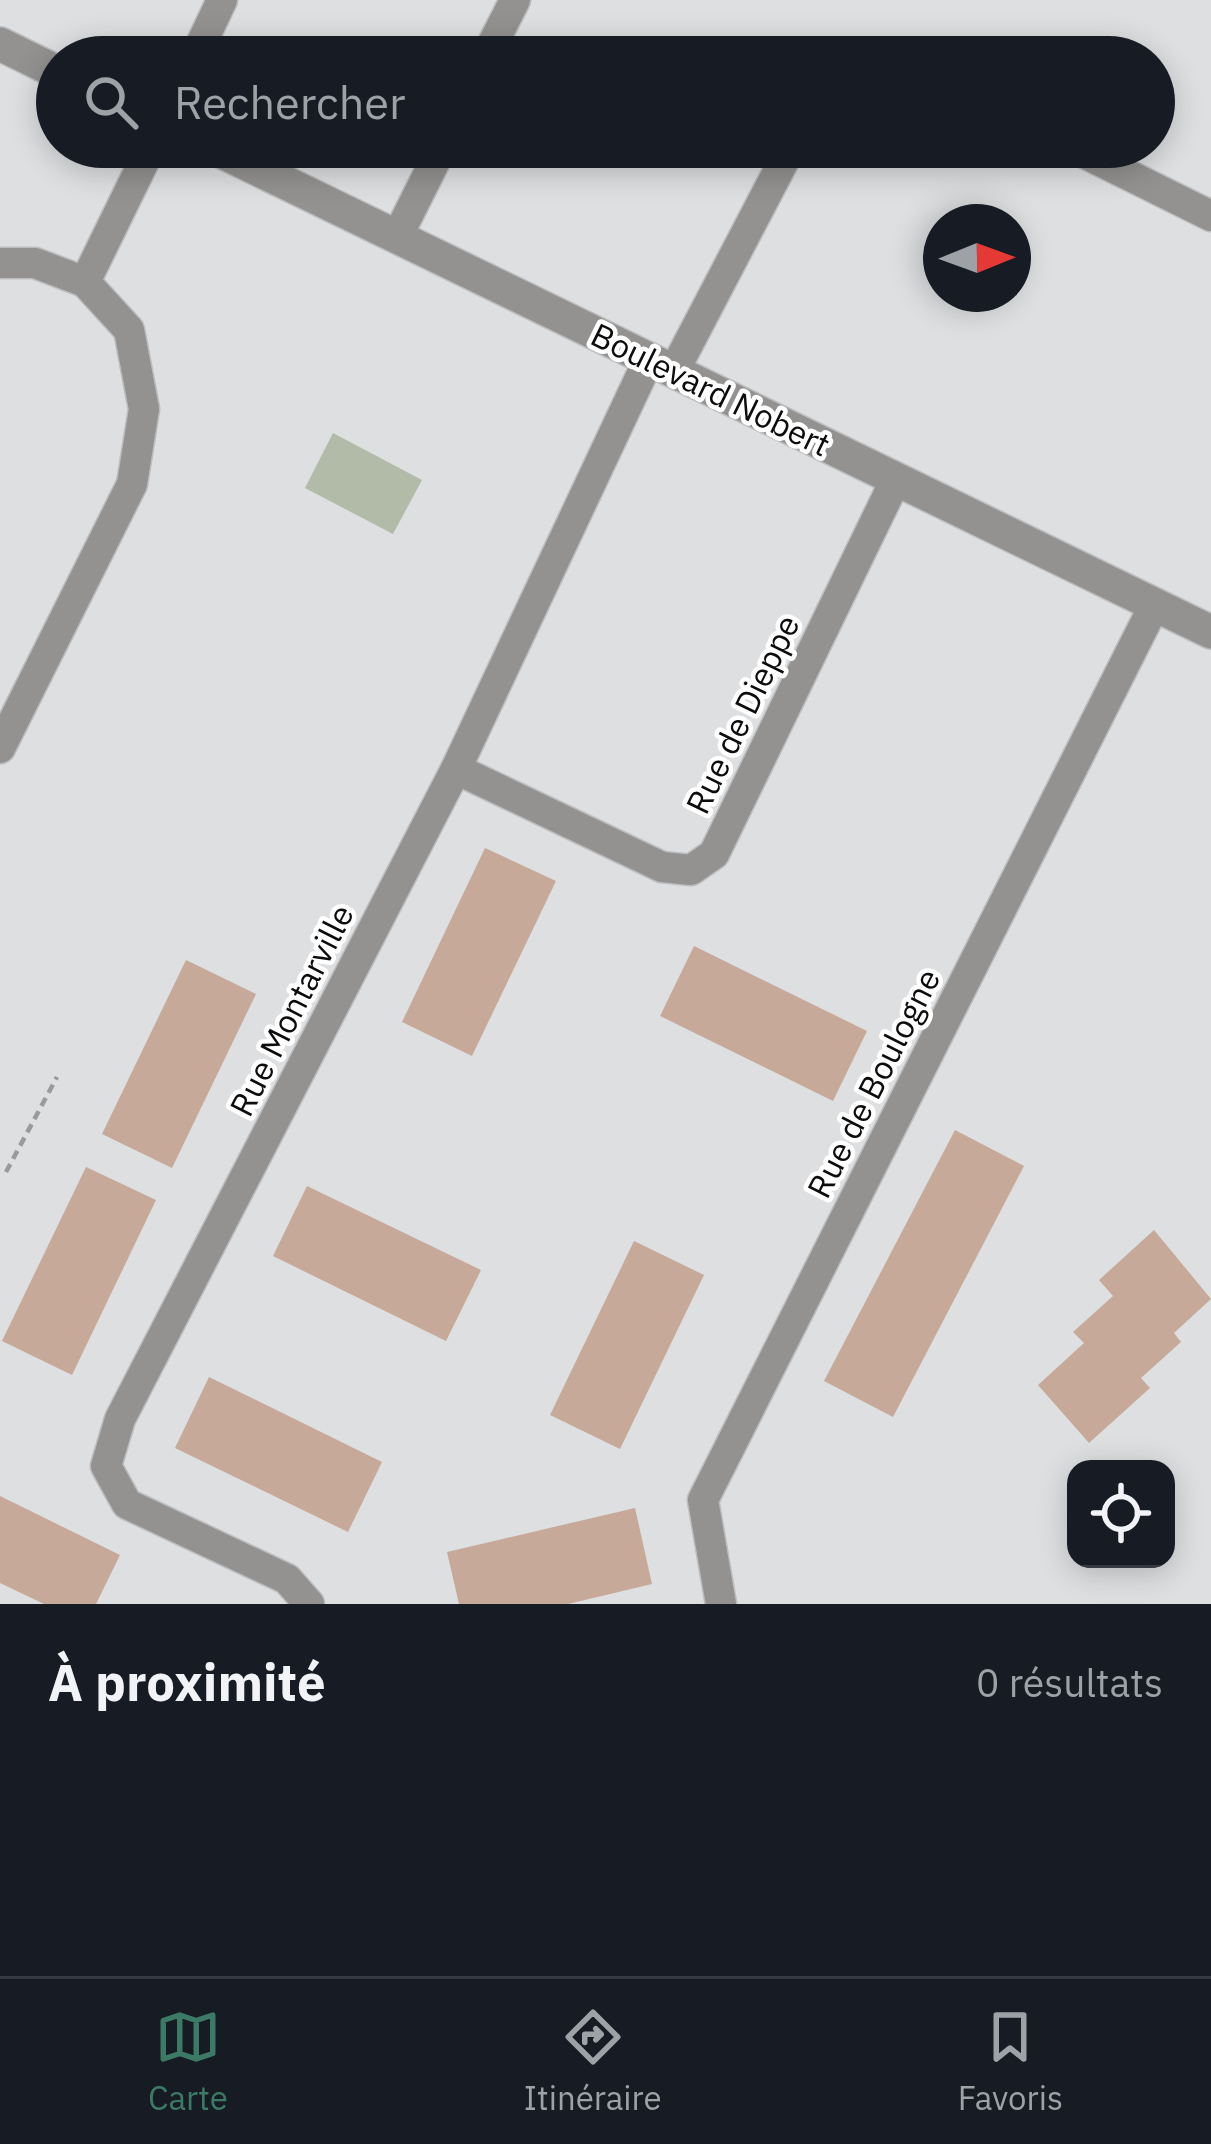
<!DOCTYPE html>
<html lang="fr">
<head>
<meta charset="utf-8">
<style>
  :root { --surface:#171b24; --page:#242831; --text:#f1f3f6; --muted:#9ea1a6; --line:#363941; --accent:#3d7a65 }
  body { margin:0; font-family:"IBM Plex Sans",sans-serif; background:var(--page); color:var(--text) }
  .controls { position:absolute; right:36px; bottom:36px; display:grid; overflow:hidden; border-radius:24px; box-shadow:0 6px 30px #0003 }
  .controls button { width:108px; height:108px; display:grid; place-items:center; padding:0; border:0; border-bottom:3px solid var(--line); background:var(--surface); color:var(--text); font:60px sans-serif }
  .compass { position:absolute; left:923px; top:204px; width:108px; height:108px; border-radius:50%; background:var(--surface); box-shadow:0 6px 30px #0003; rotate:89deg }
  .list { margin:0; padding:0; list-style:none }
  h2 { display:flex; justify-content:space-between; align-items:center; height:156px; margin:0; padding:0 48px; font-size:51px }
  h2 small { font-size:39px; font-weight:400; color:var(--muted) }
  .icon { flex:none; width:66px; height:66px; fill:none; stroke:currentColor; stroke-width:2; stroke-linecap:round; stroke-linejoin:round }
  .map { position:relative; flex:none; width:1211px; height:1604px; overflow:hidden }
  .search { position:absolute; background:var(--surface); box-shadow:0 6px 30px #0003; left:36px; right:36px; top:36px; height:132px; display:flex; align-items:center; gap:30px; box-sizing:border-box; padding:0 42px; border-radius:66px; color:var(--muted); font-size:45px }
  .sheet { height:372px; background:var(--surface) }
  nav { display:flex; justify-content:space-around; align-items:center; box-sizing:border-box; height:168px; border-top:3px solid var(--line); background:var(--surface); font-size:33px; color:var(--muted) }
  nav a { display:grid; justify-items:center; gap:6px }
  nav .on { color:var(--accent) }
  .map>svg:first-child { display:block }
</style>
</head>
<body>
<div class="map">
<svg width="1211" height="1604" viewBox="0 0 1211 1604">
  <rect width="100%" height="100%" fill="#dddfe1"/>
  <polygon fill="#b2bba7" points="333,433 422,480 393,534 305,488"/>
  <g fill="#c7a999">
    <polygon points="485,848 556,881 472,1056 402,1022"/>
    <polygon points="694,946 867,1031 833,1101 660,1016"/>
    <polygon points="186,960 256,994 172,1168 102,1134"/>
    <polygon points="955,1130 1024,1166 893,1417 824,1381"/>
    <polygon points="86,1167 156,1200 72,1375 2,1341"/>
    <polygon points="307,1186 481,1270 446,1341 273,1256"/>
    <polygon points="1154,1230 1211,1299 1174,1333 1181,1342 1141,1378 1150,1388 1089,1443 1038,1385 1084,1343 1073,1332 1113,1296 1099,1280"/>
    <polygon points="634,1241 704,1275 620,1449 550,1415"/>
    <polygon points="209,1377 382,1462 348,1532 175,1448"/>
    <polygon points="0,1496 120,1555 96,1604 44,1604 0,1583"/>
    <polygon points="635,1508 652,1584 568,1604 459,1604 447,1552"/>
  </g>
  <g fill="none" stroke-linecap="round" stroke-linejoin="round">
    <defs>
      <g id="minor">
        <polyline points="195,57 222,0"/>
        <polyline points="486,57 515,0"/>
        <polyline points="1072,147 1211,216"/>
        <polyline points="397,237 442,147"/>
        <polyline points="0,263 35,263 85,282"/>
        <polyline points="674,371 791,147"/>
        <polyline points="0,748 132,484 144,409 129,330 85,282 151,147"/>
        <polyline points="456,769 662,867 691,870 714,854 896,479"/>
        <polyline points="309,1604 287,1579 127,1504 106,1466 120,1419 456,769 649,359"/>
        <polyline points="721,1604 703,1500 1155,604"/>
      </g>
      <g id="tertiary">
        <polyline points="0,44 57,72"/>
        <polyline points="212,147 1211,632"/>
      </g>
    </defs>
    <use href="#minor" stroke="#bcbdbf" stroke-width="33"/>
    <use href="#tertiary" stroke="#bcbdbf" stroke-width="36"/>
    <polyline stroke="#999a9c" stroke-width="4.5" stroke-dasharray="9 6" stroke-linecap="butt" points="6,1172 57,1077"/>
    <use href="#minor" stroke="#939291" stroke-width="30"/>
    <use href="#tertiary" stroke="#939291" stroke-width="33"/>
  </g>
  <g text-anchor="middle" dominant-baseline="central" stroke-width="9" stroke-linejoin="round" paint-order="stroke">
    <g font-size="33" fill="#0c0c0d" stroke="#fff">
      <text transform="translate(711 389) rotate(26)">Boulevard Nobert</text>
      <text transform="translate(742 714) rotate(-64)">Rue de Dieppe</text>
      <text transform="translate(291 1010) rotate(-63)">Rue Montarville</text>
      <text transform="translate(873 1083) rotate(-63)">Rue de Boulogne</text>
    </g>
  </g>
</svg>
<div class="controls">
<button><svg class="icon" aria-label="locate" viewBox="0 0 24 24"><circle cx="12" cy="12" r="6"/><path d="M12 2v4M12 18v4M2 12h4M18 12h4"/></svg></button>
</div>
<svg class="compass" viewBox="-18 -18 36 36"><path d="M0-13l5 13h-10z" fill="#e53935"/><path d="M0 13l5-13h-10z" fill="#9ea1a6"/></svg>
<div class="search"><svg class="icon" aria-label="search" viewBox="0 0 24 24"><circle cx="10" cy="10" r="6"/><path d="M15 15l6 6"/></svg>Rechercher</div>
</div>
<section class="sheet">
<h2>À proximité<small>0 résultats</small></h2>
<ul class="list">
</ul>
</section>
<nav>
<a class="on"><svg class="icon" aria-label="map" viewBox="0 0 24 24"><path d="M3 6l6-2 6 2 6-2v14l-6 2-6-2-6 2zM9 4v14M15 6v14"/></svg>Carte</a>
<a><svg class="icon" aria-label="directions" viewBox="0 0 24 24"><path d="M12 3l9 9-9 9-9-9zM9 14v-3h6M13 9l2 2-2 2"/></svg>Itinéraire</a>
<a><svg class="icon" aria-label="saved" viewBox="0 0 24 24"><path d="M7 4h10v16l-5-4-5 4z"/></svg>Favoris</a>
</nav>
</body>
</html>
